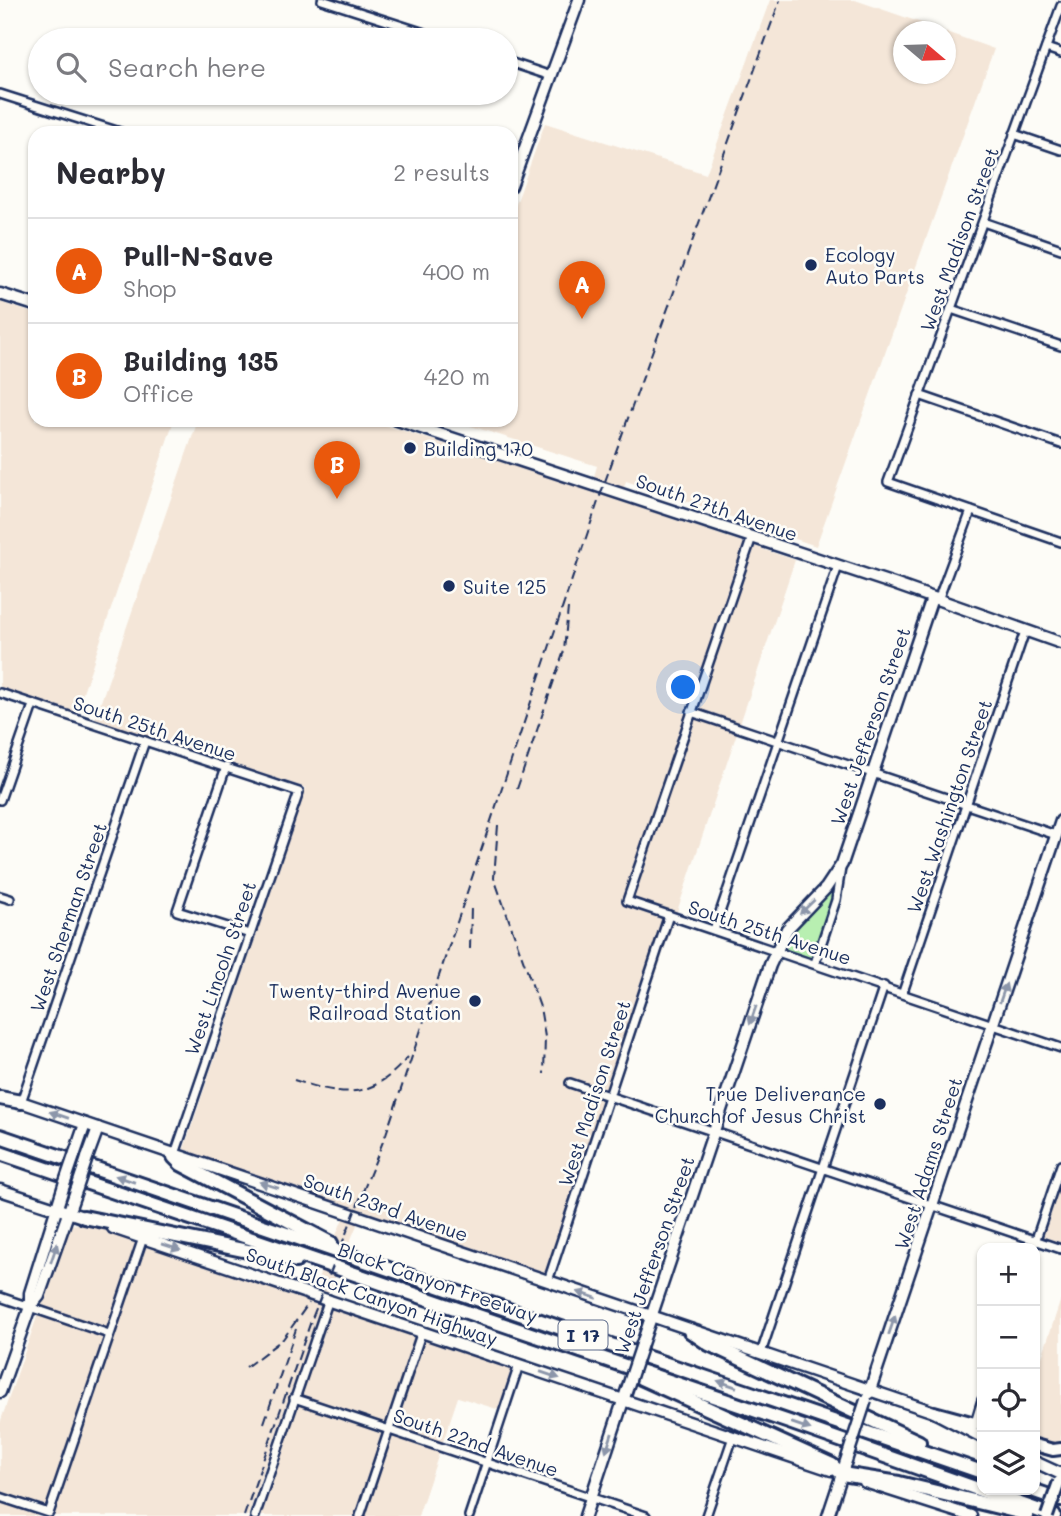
<!DOCTYPE html>
<html lang="en">
<head>
<meta charset="utf-8">
<style>
  :root { --surface:#fff; --page:#f7f7f7; --text:#2b2b33; --muted:#7c7c81; --line:#e1e1e2; --accent:#ea580c }
  body { margin:0; font-family:Mali,sans-serif; background:var(--page); color:var(--text) }
  .controls { position:absolute; right:21px; bottom:21px; display:grid; overflow:hidden; border-radius:14px; box-shadow:0 2px 5px #0004 }
  .controls button { width:63px; height:63px; display:grid; place-items:center; padding:0; border:0; border-bottom:2px solid var(--line); background:var(--surface); color:var(--text); font:35px sans-serif }
  .compass { position:absolute; left:893px; top:21px; width:63px; height:63px; border-radius:50%; background:var(--surface); box-shadow:0 2px 5px #0004; rotate:109deg }
  .you { position:absolute; left:684px; top:688px; width:24px; height:24px; margin:-18px; border:5px solid #fff; border-radius:50%; background:#1a73e8; box-shadow:0 0 0 10px #1a73e833 }
  .badge { display:grid; place-items:center; width:46px; height:46px; border-radius:50%; background:var(--accent); color:#fff; font-size:23px; font-weight:700 }
  .pin { position:absolute; translate:-50% -58px; filter:drop-shadow(0 2px 4px #0008) }
  .pin::after { content:''; position:absolute; top:37px; width:24px; height:21px; background:inherit; clip-path:polygon(0 0,100% 0,50% 100%) }
  .list { margin:0; padding:0; list-style:none }
  h2 { display:flex; justify-content:space-between; align-items:center; height:91px; margin:0; padding:0 28px; font-size:30px }
  h2 small { font-size:23px; font-weight:400; color:var(--muted) }
  .list li { display:grid; grid-template-columns:46px 1fr auto; gap:21px; align-items:center; box-sizing:border-box; height:105px; padding:0 28px; border-top:2px solid var(--line) }
  .list b { display:block; font-size:26px; white-space:nowrap }
  .list p { margin:0; font-size:23px; white-space:nowrap; color:var(--muted) }
  .list em { font-size:23px; font-style:normal; color:var(--muted) }
  .icon { flex:none; width:38px; height:38px; fill:none; stroke:currentColor; stroke-width:2; stroke-linecap:round; stroke-linejoin:round }
  .map { position:relative; flex:none; width:1061px; height:1516px; overflow:hidden }
  .search { position:absolute; background:var(--surface); box-shadow:0 2px 5px #0004; left:28px; top:28px; width:490px; height:77px; display:flex; align-items:center; gap:18px; box-sizing:border-box; padding:0 24px; border-radius:38px; color:var(--muted); font-size:26px }
  .panel { position:absolute; background:var(--surface); box-shadow:0 2px 5px #0004; left:28px; top:126px; width:490px; height:301px; border-radius:21px }
  .map>svg:first-child { display:block }
</style>
</head>
<body>
<div class="map">
<svg width="1061" height="1516" viewBox="0 0 1061 1516">
  <rect width="100%" height="100%" fill="#fdfcf7"/>
  <filter id="ink" filterUnits="userSpaceOnUse"><feTurbulence type="fractalNoise" baseFrequency=".0143" numOctaves="2"/><feDisplacementMap in="SourceGraphic" scale="14" xChannelSelector="R" yChannelSelector="G"/><feConvolveMatrix kernelMatrix="1 2 1 2 8 2 1 2 1" color-interpolation-filters="sRGB"/></filter>
  <g filter="url(#ink)">
    <g fill="#f4e6d8">
      <polygon points="770,0 855,0 945,31 904,32 904,74 946,74 946,32 994,49 816,546 626,481 620,501 795,560 554,1278 362,1213 312,1332 248,1516 0,1516 0,1423 69,1225 85,1223 310,1297 347,1209 188,1155 184,1149 306,788 95,719 198,420 369,420 590,490 597,466 452,420 511,420 511,218 545,123 706,174"/>
      <polygon points="0,302 35,314 35,420 174,420 76,714 0,688"/>
      <polygon points="1061,1180 1061,1243 1041,1236"/>
      <polygon points="1061,1299 1061,1445 1058,1446 1035,1441 1035,1378"/>
      <polygon points="332,1307 515,1367 500,1410 458,1397 418,1516 259,1516"/>
    </g>
    <polygon fill="#b8efb1" stroke="#6a8f88" stroke-width="2" points="842,864 815,963 776,951"/>
    <g fill="none" stroke-linecap="round" stroke-linejoin="round">
      <defs>
        <g id="street">
          <polyline points="322,0 446,40"/>
          <polyline points="1061,6 888,482 1061,542"/>
          <polyline points="1046,48 1061,53"/>
          <polyline points="506,61 551,76"/>
          <polyline points="0,94 123,133"/>
          <polyline points="1014,134 1061,150"/>
          <polyline points="983,222 1061,249"/>
          <polyline points="951,309 1061,346"/>
          <polyline points="919,395 1061,444"/>
          <polyline points="752,537 627,901 1061,1048"/>
          <polyline points="938,600 971,511"/>
          <polyline points="0,693 299,792 174,1157"/>
          <polyline points="691,712 1056,835"/>
          <polyline points="226,767 177,911 250,934"/>
          <polyline points="0,800 33,705"/>
          <polyline points="0,896 10,899"/>
          <polyline points="714,930 838,566"/>
          <polyline points="815,963 836,900 841,868"/>
          <polyline points="903,992 1025,631"/>
          <polyline points="570,1083 1061,1249"/>
          <polyline points="21,1102 145,741"/>
          <polyline points="1033,1248 1061,1165"/>
          <polyline points="548,1281 669,915"/>
          <polyline points="0,1297 109,1334"/>
          <polyline points="761,1353 884,986"/>
          <polyline points="294,1398 646,1516"/>
          <polyline points="975,1423 982,1400"/>
          <polyline points="0,1497 49,1513 143,1238"/>
          <polyline points="255,1516 329,1299"/>
          <polyline points="360,1516 422,1331"/>
          <polyline points="469,1516 519,1365"/>
          <polyline points="706,1516 733,1437"/>
        </g>
        <g id="secondary">
          <polyline points="511,186 579,0"/>
          <polyline points="0,294 35,305"/>
          <polyline points="397,420 894,584 1061,643"/>
          <polyline points="15,1100 934,1412 982,1437"/>
          <polyline points="75,1153 85,1124"/>
          <polyline points="87,1158 98,1128"/>
          <polyline points="0,1190 89,1219"/>
          <polyline points="113,1228 831,1470"/>
          <polyline points="30,1307 39,1296 77,1188"/>
          <polyline points="642,1344 770,965 787,929 826,888 842,864 932,598"/>
          <polyline points="0,1392 30,1307 30,1293 64,1185"/>
          <polyline points="869,1393 1061,821"/>
          <polyline points="1035,1462 1061,1474"/>
          <polyline points="865,1482 971,1516"/>
          <polyline points="585,1516 630,1380"/>
          <polyline points="828,1516 844,1468"/>
        </g>
        <g id="primary">
          <polyline points="934,1412 982,1425"/>
          <polyline points="1035,1445 1053,1450 1061,1449"/>
        </g>
        <g id="highway">
          <polyline points="0,1098 21,1102"/>
          <polyline points="0,1136 982,1472"/>
          <polyline points="0,1153 789,1422 1054,1516"/>
          <polyline points="174,1157 181,1164 331,1243"/>
          <polyline points="84,1217 296,1261"/>
          <polyline points="690,1331 709,1344 919,1442"/>
          <polyline points="641,1378 832,1465 842,1474 899,1483 1027,1514"/>
          <polyline points="1032,1490 1061,1500"/>
        </g>
      </defs>
      <use href="#street" stroke="#1b2f5e" stroke-width="12"/>
      <use href="#secondary" stroke="#1b2f5e" stroke-width="15"/>
      <use href="#primary" stroke="#1b2f5e" stroke-width="16"/>
      <use href="#highway" stroke="#1b2f5e" stroke-width="18"/>
      <use href="#street" stroke="#fdfcf7" stroke-width="7"/>
      <use href="#secondary" stroke="#fdfcf7" stroke-width="10"/>
      <use href="#primary" stroke="#fdfcf7" stroke-width="10"/>
      <use href="#highway" stroke="#fdfcf7" stroke-width="12"/>
      <g stroke="#1b2f5e" stroke-width="2" stroke-dasharray="10 5" stroke-linecap="butt">
        <polyline points="517,789 564,651 568,608"/>
        <polyline points="498,825 494,878 540,1007 545,1037 544,1074"/>
        <polyline points="470,949 471,907"/>
        <path d="M294,1080C344,1096 370,1101 408,1057"/>
        <polyline points="246,1367 283,1339 309,1303"/>
        <polyline points="264,1423 296,1329"/>
        <polyline points="244,1516 311,1321 386,1134 603,487 780,0"/>
      </g>
      <defs>
        <g id="secondary-bridge">
          <polyline points="64,1185 75,1153"/>
          <polyline points="77,1188 87,1158"/>
          <polyline points="630,1380 642,1344"/>
          <polyline points="845,1464 866,1400"/>
        </g>
        <polyline id="primary-bridge" points="1047,1516 1059,1482"/>
      </defs>
      <use href="#secondary-bridge" stroke="#1b2f5e" stroke-width="15" stroke-linecap="butt"/>
      <use href="#primary-bridge" stroke="#1b2f5e" stroke-width="16" stroke-linecap="butt"/>
      <use href="#secondary-bridge" stroke="#fdfcf7" stroke-width="10"/>
      <use href="#primary-bridge" stroke="#fdfcf7" stroke-width="10"/>
    </g>
    <defs><path id="oneway-solid" d="M-6-.8H1V-3.2L6.5 0L1 3.2V.8H-6Z" transform="scale(1.75)"/></defs>
    <g fill="#8c96aa">
      <use href="#oneway-solid" transform="translate(807 907) rotate(136)"/>
      <use href="#oneway-solid" transform="translate(1003 993) rotate(-71)"/>
      <use href="#oneway-solid" transform="translate(753 1015) rotate(109)"/>
      <use href="#oneway-solid" transform="translate(59 1115) rotate(-161)"/>
      <use href="#oneway-solid" transform="translate(125 1179) rotate(-161)"/>
      <use href="#oneway-solid" transform="translate(269 1185) rotate(-162)"/>
      <use href="#oneway-solid" transform="translate(171 1247) rotate(18)"/>
      <use href="#oneway-solid" transform="translate(54 1253) rotate(-71)"/>
      <use href="#oneway-solid" transform="translate(587 1295) rotate(-161)"/>
      <use href="#oneway-solid" transform="translate(892 1325) rotate(-71)"/>
      <use href="#oneway-solid" transform="translate(550 1375) rotate(19)"/>
      <use href="#oneway-solid" transform="translate(727 1384) rotate(-161)"/>
      <use href="#oneway-solid" transform="translate(801 1426) rotate(19)"/>
      <use href="#oneway-solid" transform="translate(609 1443) rotate(108)"/>
    </g>
  </g>
  <g fill="#1b2f5e" stroke="#fdfcf7" stroke-width="2.5">
    <circle cx="811" cy="265" r="7"/>
    <circle cx="410" cy="448" r="7"/>
    <circle cx="449" cy="586" r="7"/>
    <circle cx="475" cy="1001" r="7"/>
    <circle cx="880" cy="1104" r="7"/>
  </g>
  <g text-anchor="middle" dominant-baseline="central" stroke-width="5" stroke-linejoin="round" paint-order="stroke">
    <rect fill="#fdfcf7" stroke="#5f6c8c" stroke-width="2" x="558.5" y="1320.5" width="49" height="29" rx="5"/>
    <g font-size="18" font-weight="bold" fill="#1b2f5e">
      <text x="583" y="1335">I 17</text>
    </g>
    <g font-size="19" fill="#1b2f5e" stroke="#fdfcf7">
      <text transform="translate(959 239) rotate(-70)">West Madison Street</text>
      <text transform="translate(717 507) rotate(19)">South 27th Avenue</text>
      <text transform="translate(870 726) rotate(-71)">West Jefferson Street</text>
      <text transform="translate(155 728) rotate(18)">South 25th Avenue</text>
      <text transform="translate(949 806) rotate(-71)">West Washington Street</text>
      <text transform="translate(68 917) rotate(-71)">West Sherman Street</text>
      <text transform="translate(770 932) rotate(18)">South 25th Avenue</text>
      <text transform="translate(220 968) rotate(-71)">West Lincoln Street</text>
      <text transform="translate(594 1093) rotate(-72)">West Madison Street</text>
      <text transform="translate(928 1163) rotate(-72)">West Adams Street</text>
      <text transform="translate(386 1207) rotate(19)">South 23rd Avenue</text>
      <text transform="translate(654 1255) rotate(-71)">West Jefferson Street</text>
      <text transform="translate(438 1282) rotate(19)">Black Canyon Freeway</text>
      <text transform="translate(372 1296) rotate(19)">South Black Canyon Highway</text>
      <text transform="translate(476 1442) rotate(19)">South 22nd Avenue</text>
    </g>
    <g font-size="19" fill="#1b2f5e" stroke="#fdfcf7" text-anchor="start">
      <text x="825" y="254">Ecology<tspan x="825" dy="22">Auto Parts</tspan></text>
      <text x="424" y="448">Building 170</text>
      <text x="463" y="586">Suite 125</text>
      <text x="461" y="990" text-anchor="end">Twenty-third Avenue<tspan x="461" dy="22">Railroad Station</tspan></text>
      <text x="866" y="1093" text-anchor="end">True Deliverance<tspan x="866" dy="22">Church of Jesus Christ</tspan></text>
    </g>
  </g>
</svg>
<div class="controls">
<button>+</button>
<button>−</button>
<button><svg class="icon" aria-label="locate" viewBox="0 0 24 24"><circle cx="12" cy="12" r="6"/><path d="M12 2v4M12 18v4M2 12h4M18 12h4"/></svg></button>
<button><svg class="icon" aria-label="layers" viewBox="0 0 24 24"><path d="M12 4l9 5-9 5-9-5zM3 14l9 5 9-5"/></svg></button>
</div>
<svg class="compass" viewBox="-18 -18 36 36"><path d="M0-13l5 13h-10z" fill="#e53935"/><path d="M0 13l5-13h-10z" fill="#7c7c81"/></svg>
<div class="you"></div>
<div class="pin badge" style="left:582px;top:319px">A</div>
<div class="pin badge" style="left:337px;top:499px">B</div>
<div class="search"><svg class="icon" aria-label="search" viewBox="0 0 24 24"><circle cx="10" cy="10" r="6"/><path d="M15 15l6 6"/></svg>Search here</div>
<section class="panel">
<h2>Nearby<small>2 results</small></h2>
<ul class="list">
<li><span class="badge">A</span><div><b>Pull-N-Save</b><p>Shop</p></div><em>400 m</em></li>
<li><span class="badge">B</span><div><b>Building 135</b><p>Office</p></div><em>420 m</em></li>
</ul>
</section>
</div>
</body>
</html>
